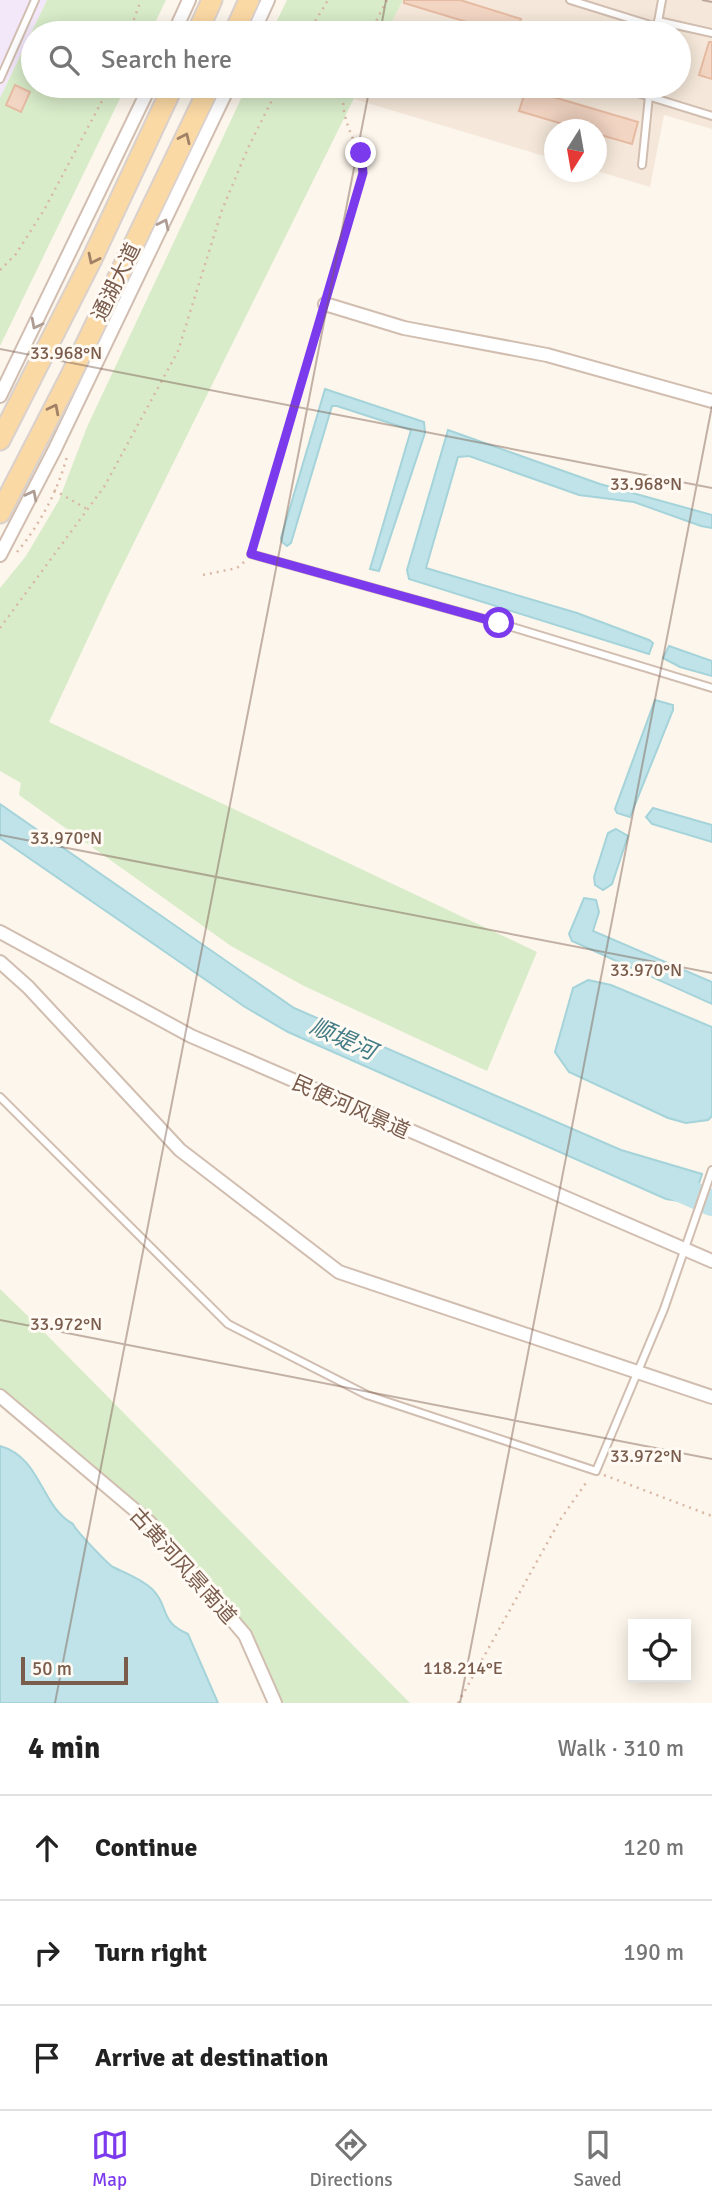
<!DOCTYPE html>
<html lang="en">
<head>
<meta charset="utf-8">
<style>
  :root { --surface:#fff; --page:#f6f6f6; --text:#222; --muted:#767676; --line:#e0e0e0; --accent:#7c3aed }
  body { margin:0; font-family:Signika,"Noto Sans SC",sans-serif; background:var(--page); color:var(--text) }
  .controls { position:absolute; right:21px; bottom:21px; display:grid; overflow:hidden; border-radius:0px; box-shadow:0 4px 18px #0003 }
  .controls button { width:63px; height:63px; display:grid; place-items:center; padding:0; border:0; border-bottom:2px solid var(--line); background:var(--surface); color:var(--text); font:35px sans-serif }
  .compass { position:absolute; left:544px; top:119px; width:63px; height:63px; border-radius:50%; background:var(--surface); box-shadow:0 4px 18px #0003; rotate:191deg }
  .scale { position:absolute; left:21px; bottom:18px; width:107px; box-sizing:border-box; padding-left:7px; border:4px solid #7a5c4d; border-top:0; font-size:19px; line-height:24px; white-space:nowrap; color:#7a5c4d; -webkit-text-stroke:5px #fffaf3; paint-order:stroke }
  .stop { position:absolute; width:21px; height:21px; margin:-16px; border:5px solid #7c3aed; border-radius:50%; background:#fff }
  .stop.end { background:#7c3aed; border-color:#fff; box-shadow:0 2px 7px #0008 }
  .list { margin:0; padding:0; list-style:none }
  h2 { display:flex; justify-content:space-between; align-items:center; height:91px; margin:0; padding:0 28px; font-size:30px }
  h2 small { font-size:23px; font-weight:400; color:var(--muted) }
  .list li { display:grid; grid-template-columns:46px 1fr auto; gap:21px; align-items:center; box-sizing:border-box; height:105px; padding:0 28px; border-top:2px solid var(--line) }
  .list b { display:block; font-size:26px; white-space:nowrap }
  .list em { font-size:23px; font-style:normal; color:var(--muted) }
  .icon { flex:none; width:38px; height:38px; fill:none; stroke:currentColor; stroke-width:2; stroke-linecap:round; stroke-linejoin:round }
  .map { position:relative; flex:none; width:712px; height:1703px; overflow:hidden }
  .search { position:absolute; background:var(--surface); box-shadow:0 4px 18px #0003; left:21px; right:21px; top:21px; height:77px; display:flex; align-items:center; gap:18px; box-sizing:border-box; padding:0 24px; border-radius:38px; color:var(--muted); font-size:26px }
  .sheet { height:406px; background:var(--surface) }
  nav { display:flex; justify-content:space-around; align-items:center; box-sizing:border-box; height:98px; border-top:2px solid var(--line); background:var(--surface); font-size:19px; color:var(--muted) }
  nav a { display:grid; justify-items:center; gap:4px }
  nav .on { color:var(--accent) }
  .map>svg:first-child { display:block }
</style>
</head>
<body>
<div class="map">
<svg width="712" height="1703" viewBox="0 0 712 1703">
  <rect width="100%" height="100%" fill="#fdf6ec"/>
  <polygon fill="#f5e8da" points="403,0 712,0 712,129 664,115 650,187 597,171 596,130 554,130 554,159 354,99 361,86 679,86 679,33 386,33"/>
  <polygon fill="#f3e8fa" points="0,0 47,0 0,98"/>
  <g fill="#d8ecc9">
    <polygon points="47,0 166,0 150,33 33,33 33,86 126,86 0,346 0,98"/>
    <polygon points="287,0 403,0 386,33 271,33"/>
    <polygon points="247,86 360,86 110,591 49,722 537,952 487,1071 304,986 231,946 19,795 21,783 0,771 0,588 26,556 59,500 87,427"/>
    <path d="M0,1289L33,1321L410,1703H282C223,1571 112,1476 0,1390Z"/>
  </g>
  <g fill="#bfe3e8" stroke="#a5d3da" stroke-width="2">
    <polygon points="325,389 424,422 425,433 379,571 370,569 411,430 337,406 332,406 291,543 287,546 282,542 281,538"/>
    <polygon points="448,430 600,484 712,515 712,528 701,526 634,502 579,495 469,456 458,457 426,568 577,613 649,640 653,643 649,654 409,579 407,570"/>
    <polygon points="669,646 712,661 712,676 680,667 663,658"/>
    <polygon points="655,700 673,705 673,710 630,817 617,813 615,809"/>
    <polygon points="0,804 294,1008 621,1150 702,1174 693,1203 666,1199 288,1032 245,1007 0,838"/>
    <polygon points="653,808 712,825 712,842 652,824 646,817"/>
    <polygon points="616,829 628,836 612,884 603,890 595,885 594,877 608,833"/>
    <polygon points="584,898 596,900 599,912 593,931 712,982 712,1004 572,941 569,934"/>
    <polygon points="588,980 611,985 712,1027 712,1116 708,1120 686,1123 668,1118 569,1072 555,1052 573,988"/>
    <path d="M0,1446C42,1458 40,1506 73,1524C75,1530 108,1564 113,1567C127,1574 140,1578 152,1589C170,1606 158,1621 188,1634L218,1703H0Z"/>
  </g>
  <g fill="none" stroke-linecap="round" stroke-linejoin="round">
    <polyline stroke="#bfe3e8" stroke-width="26" points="662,1181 712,1203"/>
  </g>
  <g fill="#f3d5c3" stroke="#e6bba3" stroke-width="2">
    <polygon points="404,0 460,0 521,19 516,33 503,33 404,3"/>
    <polygon points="709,42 712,42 712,79 699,75"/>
    <polygon points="15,85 30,92 21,112 6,105"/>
    <polygon points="526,89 638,122 632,144 597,134 597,130 583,130 519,111"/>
  </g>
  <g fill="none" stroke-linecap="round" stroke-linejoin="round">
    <defs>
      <g id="service">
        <polyline points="570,0 657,27"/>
        <polyline points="658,21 712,33"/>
        <polyline points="418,27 439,33"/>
        <polyline points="656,33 662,0"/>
        <polyline points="0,79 35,0"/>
        <polyline points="615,86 712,116"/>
        <polyline points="642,165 650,86"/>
        <polyline points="251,554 499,623 712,688"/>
        <polyline points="0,1097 228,1324 367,1395 596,1471 664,1309 712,1170"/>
      </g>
      <g id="minor">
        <polyline points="174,33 189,0"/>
        <polyline points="253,33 268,0"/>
        <polyline points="325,304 404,328 547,355 712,401"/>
        <polyline points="0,396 150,86"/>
        <polyline points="0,555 54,451 229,86"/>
        <polyline points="0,932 191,1036 712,1261"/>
        <polyline points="0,962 28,987 180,1150 339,1272 712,1397"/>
        <polyline points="0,1396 149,1522 245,1635 275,1703"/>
      </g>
      <g id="primary">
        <polyline points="197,33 212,0"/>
        <polyline points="234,33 249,0"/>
        <polyline points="0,440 92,259 173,86"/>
        <polyline points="0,513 71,375 210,86"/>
      </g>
    </defs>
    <use href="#service" stroke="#d1beb0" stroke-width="10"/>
    <use href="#minor" stroke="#d1beb0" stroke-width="16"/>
    <use href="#primary" stroke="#dad1cd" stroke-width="23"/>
    <g stroke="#d9b8a5" stroke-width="2.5" stroke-dasharray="2 5" stroke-linecap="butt">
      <polyline points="129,33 141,0"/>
      <polyline points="308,33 328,0"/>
      <polyline points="370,33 387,0"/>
      <polyline points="0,270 16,254 44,210 110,86"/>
      <path d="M328,293L363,173C360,143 335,116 346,86"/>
      <polyline points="54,490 87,509"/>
      <polyline points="255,545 321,317"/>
      <path d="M17,552C39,526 59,489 67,456"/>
      <polyline points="203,575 237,568 244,562"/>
      <polyline points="0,628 104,487 178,351 222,210 248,148 279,86"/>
      <polyline points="604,1475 712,1516"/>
      <polyline points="458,1703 560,1520 588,1480"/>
    </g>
    <use href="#service" stroke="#fff" stroke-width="6"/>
    <use href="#minor" stroke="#fff" stroke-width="12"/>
    <use href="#primary" stroke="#fbd9a5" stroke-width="19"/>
  </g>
  <defs><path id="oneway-chevron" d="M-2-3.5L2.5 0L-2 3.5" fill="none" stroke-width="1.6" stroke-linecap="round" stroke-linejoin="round" transform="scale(1.75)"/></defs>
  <g stroke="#a18267">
    <use href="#oneway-chevron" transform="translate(185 138) rotate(-65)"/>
    <use href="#oneway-chevron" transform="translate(93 259) rotate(116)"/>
    <use href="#oneway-chevron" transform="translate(54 409) rotate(-63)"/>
  </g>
  <g stroke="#af9d94">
    <use href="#oneway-chevron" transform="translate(164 224) rotate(-64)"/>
    <use href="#oneway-chevron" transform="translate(36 324) rotate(117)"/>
    <use href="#oneway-chevron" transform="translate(32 495) rotate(-63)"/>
  </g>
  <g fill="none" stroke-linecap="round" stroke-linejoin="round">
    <polyline stroke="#7c3aed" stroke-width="9" points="361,153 363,173 251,554 499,623"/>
  </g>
  <path fill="none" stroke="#7a5c4d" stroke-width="2" stroke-opacity="0.45" d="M702,0L712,2M380,33L386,0M0,349L712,488M0,835L712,973M0,1320L712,1459M55,1703L370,86M460,1703L712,406"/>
  <g text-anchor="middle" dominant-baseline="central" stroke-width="6" stroke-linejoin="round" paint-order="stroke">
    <g font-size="21" fill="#7a5c4d" stroke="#fffaf3">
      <text transform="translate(116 282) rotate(-64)">通湖大道</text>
      <text transform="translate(351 1107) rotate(24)">民便河风景道</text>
      <text transform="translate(183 1566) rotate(48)">古黄河风景南道</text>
    </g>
    <g font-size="23" font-style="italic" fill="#437c86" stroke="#fffaf3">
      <text transform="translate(343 1039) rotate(24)">顺堤河</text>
    </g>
  </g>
  <g font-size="18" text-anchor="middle" fill="#7a5c4d" stroke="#fffaf3" stroke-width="6" stroke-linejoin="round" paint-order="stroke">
    <text x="66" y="359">33.968°N</text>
    <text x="646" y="490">33.968°N</text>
    <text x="66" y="844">33.970°N</text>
    <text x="646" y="976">33.970°N</text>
    <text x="66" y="1330">33.972°N</text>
    <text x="646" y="1462">33.972°N</text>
    <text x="463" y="1674">118.214°E</text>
  </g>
</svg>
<div class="controls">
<button><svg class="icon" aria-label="locate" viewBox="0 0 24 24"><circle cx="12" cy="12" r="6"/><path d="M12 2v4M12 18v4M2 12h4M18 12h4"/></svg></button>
</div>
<svg class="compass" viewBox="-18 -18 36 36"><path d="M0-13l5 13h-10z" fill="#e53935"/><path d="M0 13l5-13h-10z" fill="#767676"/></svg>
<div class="scale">50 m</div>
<div class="stop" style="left:499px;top:623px"></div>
<div class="stop end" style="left:361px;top:153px"></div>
<div class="search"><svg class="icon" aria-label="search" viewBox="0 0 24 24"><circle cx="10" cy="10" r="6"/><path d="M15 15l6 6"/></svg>Search here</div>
</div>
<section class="sheet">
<h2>4 min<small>Walk · 310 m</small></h2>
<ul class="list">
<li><svg class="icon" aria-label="ahead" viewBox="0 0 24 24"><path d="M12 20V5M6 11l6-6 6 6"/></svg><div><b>Continue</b></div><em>120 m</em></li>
<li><svg class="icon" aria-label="right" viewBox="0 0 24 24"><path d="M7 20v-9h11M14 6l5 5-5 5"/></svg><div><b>Turn right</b></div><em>190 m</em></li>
<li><svg class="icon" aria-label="arrive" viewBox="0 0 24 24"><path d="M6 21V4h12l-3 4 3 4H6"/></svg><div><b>Arrive at destination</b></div></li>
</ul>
</section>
<nav>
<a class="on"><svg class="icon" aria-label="map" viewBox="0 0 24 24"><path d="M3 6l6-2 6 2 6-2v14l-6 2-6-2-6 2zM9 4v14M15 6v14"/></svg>Map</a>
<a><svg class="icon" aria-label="directions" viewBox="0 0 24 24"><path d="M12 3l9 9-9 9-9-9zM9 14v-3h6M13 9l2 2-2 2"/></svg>Directions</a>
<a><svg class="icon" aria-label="saved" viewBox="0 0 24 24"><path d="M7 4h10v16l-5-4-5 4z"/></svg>Saved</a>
</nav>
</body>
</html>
